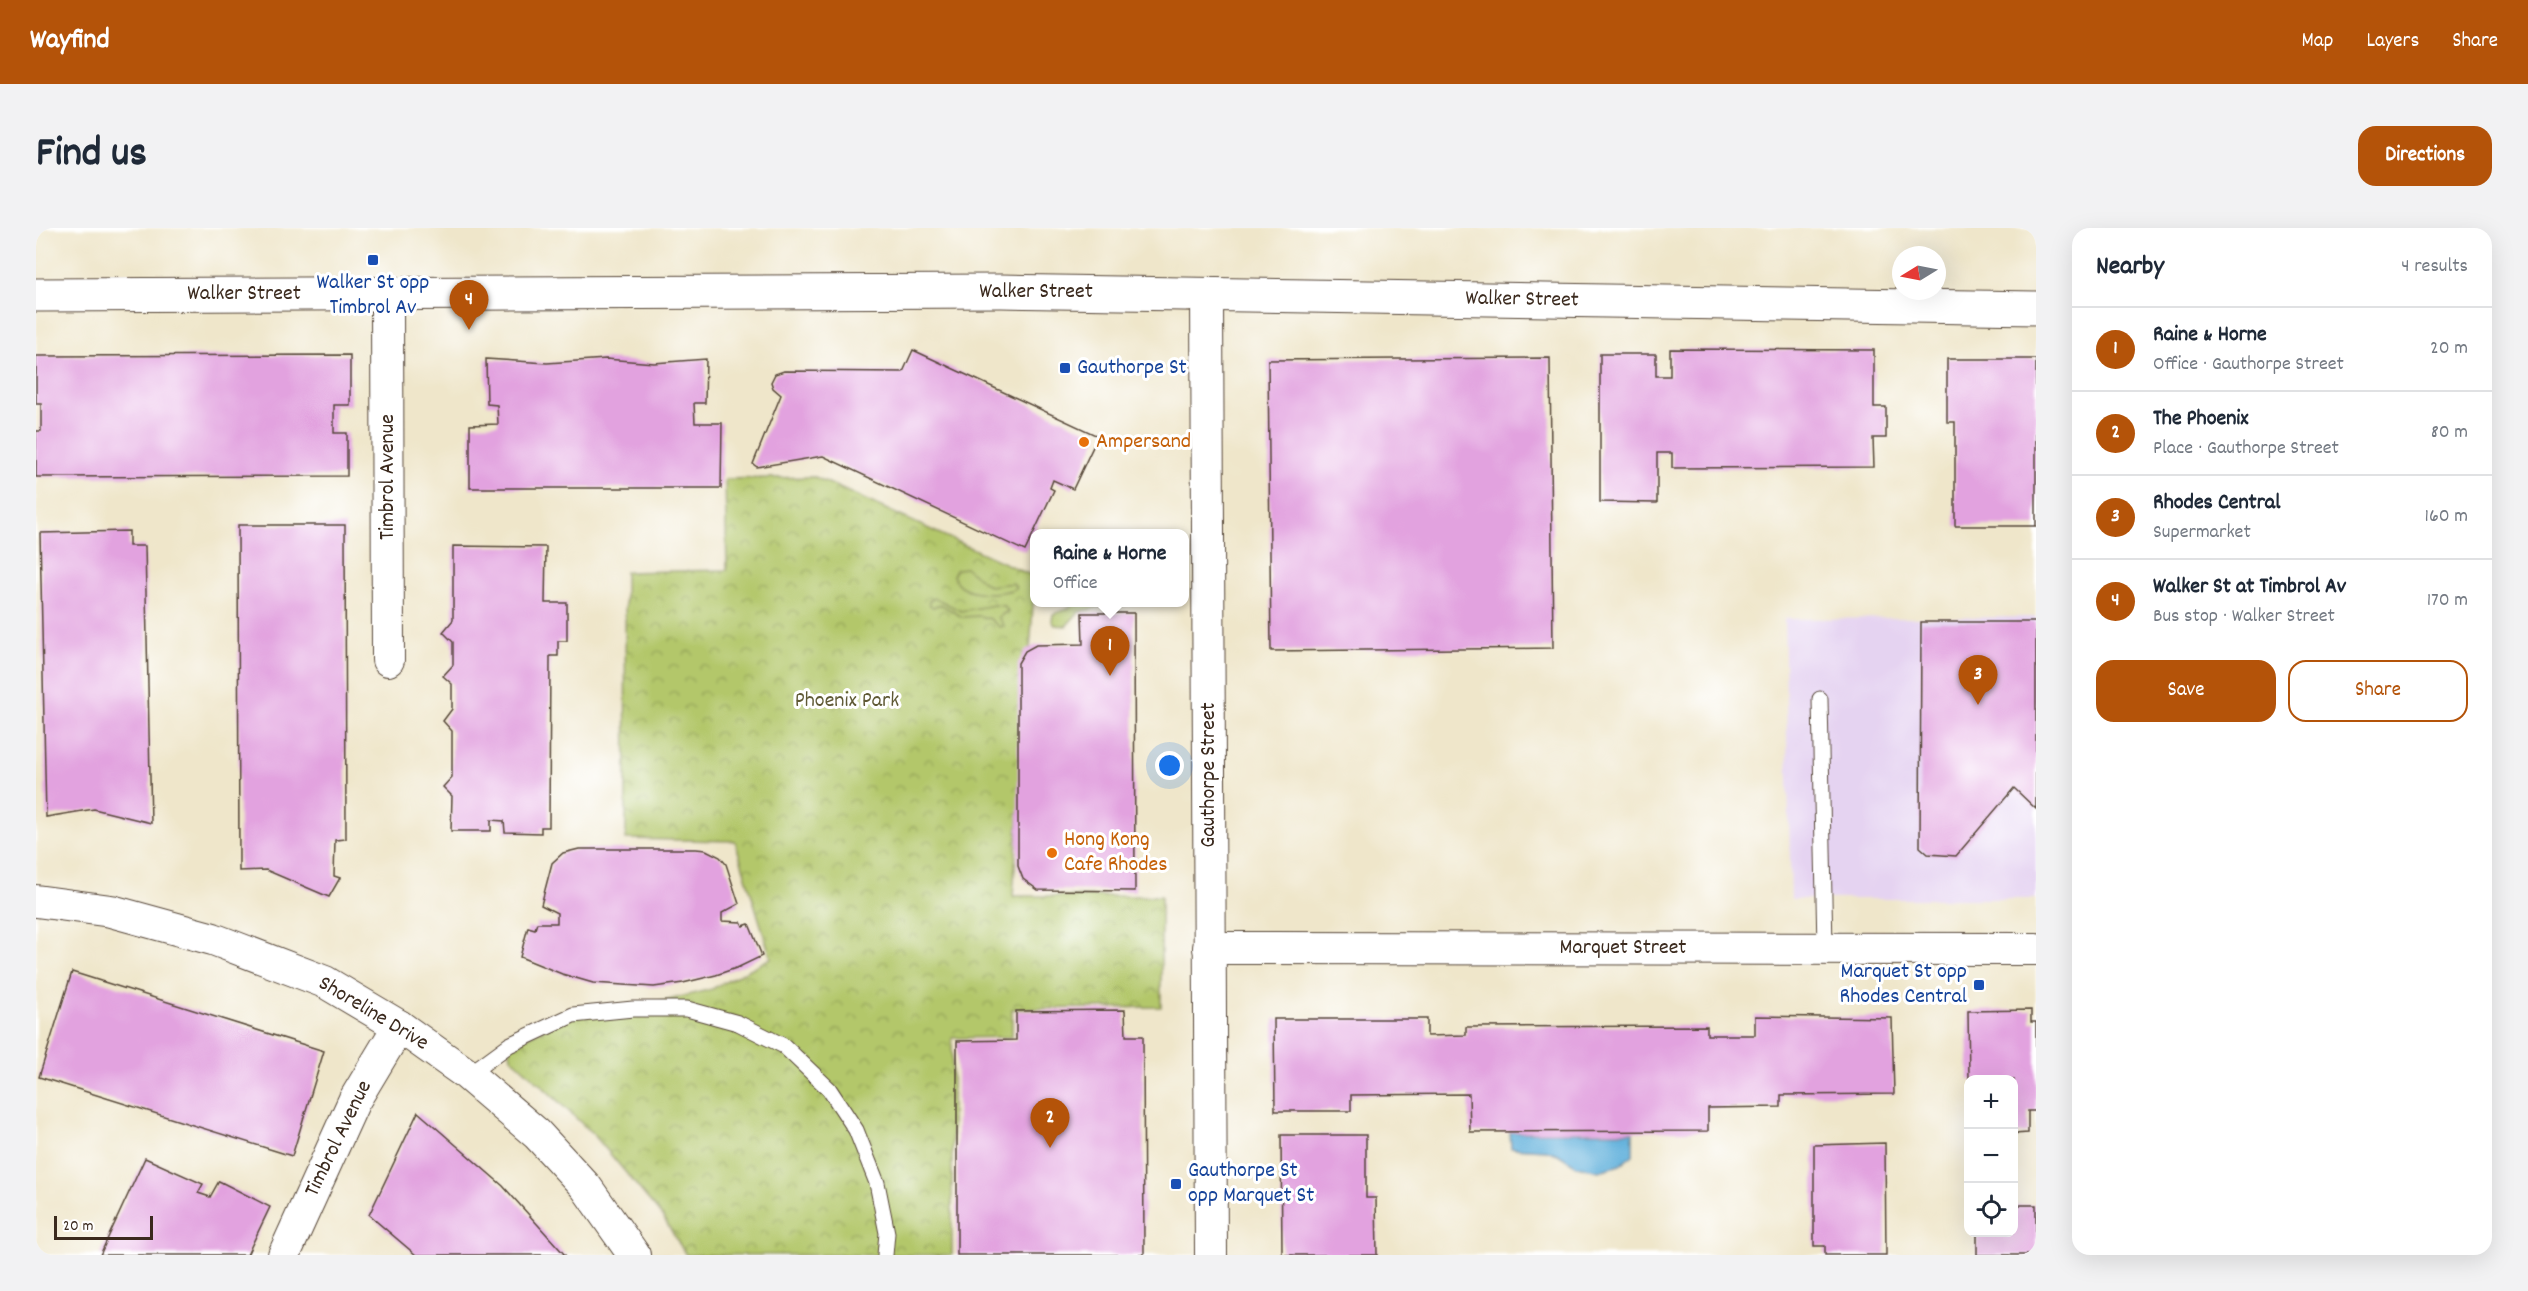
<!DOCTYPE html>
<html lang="en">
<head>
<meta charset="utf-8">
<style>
  :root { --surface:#fff; --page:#f2f2f3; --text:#1f2937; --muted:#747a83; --line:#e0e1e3; --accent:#b45309 }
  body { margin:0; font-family:Dekko,sans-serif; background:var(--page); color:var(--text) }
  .controls { position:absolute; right:18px; bottom:18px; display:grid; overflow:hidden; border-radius:12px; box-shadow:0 6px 24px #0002 }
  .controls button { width:54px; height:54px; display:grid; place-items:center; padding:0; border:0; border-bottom:2px solid var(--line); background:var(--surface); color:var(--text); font:30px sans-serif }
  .compass { position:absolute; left:1856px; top:18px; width:54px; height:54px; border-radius:50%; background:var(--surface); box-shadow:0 6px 24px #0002; rotate:260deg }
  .scale { position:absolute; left:18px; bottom:15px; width:99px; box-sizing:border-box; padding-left:6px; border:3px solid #3b2a1e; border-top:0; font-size:16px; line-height:21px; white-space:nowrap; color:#3b2a1e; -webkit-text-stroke:4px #fff; paint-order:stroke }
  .you { position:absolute; left:1134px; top:538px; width:21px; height:21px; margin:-15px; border:4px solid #fff; border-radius:50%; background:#1a73e8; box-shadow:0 0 0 9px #1a73e833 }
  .badge { display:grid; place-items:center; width:39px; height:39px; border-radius:50%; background:var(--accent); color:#fff; font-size:20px; font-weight:700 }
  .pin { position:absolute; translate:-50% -50px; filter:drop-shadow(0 2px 3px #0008) }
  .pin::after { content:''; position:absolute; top:32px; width:21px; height:18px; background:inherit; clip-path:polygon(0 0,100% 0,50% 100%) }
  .popup { position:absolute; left:994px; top:301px; width:159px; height:78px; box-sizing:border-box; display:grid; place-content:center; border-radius:12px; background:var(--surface); filter:drop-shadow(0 2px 4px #0005); font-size:20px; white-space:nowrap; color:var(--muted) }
  .popup b { font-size:22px; color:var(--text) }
  .popup::after { content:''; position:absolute; left:50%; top:100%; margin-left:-12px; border:12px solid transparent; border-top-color:var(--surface) }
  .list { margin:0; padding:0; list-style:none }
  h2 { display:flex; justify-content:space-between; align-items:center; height:78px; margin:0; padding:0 24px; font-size:26px }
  h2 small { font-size:20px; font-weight:400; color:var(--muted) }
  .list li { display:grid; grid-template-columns:39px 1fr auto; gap:18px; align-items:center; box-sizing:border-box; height:84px; padding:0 24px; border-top:2px solid var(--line) }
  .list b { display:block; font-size:22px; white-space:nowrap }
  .list p { margin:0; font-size:20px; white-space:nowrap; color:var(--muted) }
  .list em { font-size:20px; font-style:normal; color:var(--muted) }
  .actions { display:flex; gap:12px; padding:18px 24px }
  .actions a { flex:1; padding:14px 0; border:2px solid var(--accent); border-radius:18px; text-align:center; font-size:21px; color:var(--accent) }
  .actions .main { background:var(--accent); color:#fff }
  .icon { flex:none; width:33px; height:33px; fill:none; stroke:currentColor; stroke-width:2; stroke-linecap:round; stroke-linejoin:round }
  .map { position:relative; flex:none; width:2000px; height:1027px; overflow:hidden; border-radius:18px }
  header { display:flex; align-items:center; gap:36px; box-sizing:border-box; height:84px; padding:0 30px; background:var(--accent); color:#fff }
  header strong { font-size:28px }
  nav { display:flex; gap:33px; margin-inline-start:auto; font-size:21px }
  .intro { display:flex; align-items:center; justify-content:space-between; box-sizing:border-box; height:144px; padding:0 36px }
  h1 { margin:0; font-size:42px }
  .button { padding:15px 27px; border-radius:18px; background:var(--accent); color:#fff; font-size:21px; font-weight:700 }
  main { display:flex; gap:36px; padding:0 36px }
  aside { flex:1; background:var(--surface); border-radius:18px; box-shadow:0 6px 24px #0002 }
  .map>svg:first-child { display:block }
</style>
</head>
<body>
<header>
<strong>Wayfind</strong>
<nav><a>Map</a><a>Layers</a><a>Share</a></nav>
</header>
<div class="intro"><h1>Find us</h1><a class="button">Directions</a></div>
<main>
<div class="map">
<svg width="2000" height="1027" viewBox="0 0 2000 1027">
  <defs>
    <pattern id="park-crowns" width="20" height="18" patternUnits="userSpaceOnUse" patternTransform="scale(1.5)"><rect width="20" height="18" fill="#b3c76b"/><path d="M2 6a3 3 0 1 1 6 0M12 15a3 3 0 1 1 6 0" fill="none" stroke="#93a257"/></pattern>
  </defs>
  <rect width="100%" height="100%" fill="#fff"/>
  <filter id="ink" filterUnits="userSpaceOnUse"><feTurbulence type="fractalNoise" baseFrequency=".0167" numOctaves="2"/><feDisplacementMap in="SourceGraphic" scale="12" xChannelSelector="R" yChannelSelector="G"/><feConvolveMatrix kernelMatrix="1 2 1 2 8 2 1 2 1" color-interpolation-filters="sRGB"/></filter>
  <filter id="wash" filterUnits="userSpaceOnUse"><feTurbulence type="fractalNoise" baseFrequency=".008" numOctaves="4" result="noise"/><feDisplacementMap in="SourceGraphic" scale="24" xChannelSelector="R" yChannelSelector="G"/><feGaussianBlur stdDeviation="1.35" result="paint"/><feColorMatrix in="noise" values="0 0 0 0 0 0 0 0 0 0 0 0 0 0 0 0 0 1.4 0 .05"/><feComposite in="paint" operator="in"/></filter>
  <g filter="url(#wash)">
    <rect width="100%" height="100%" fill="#efe6ca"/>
    <polygon fill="#e5d3f1" points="2000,389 2000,671 1755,671 1748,391"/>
    <polygon fill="url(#park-crowns)" stroke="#777844" stroke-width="1.5" points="779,249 999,349 977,668 1125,668 1125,779 976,781 976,809 916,810 916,1027 650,1027 627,989 559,908 475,829 473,817 537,787 597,781 676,761 735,730 699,613 590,611 589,344 691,342 689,251"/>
    <g fill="#b3c76b" stroke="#777844" stroke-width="1.5">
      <path d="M930,340L953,358L977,355L980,360C964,368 922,368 917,347L921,341Z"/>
      <polygon points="899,370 925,383 958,377 968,378 972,383 962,389 968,398 963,399 954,391 944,388 926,389 906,377 897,379 894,377 893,373"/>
      <polygon points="1040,374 1068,375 1064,379 1043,384 1030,398 1019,397 1016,393 1017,386 1031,381"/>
    </g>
    <polygon fill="#60b0db" stroke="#4e6d7c" stroke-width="1.5" points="1474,904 1597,904 1597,927 1584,937 1563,943 1541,938 1522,926 1510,922 1475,920"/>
    <g id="blocks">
      <g fill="#e2a2df">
        <polygon points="1634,121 1838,122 1838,179 1850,179 1850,210 1837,210 1838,239 1636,240 1636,225 1621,225 1621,275 1564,274 1564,126 1620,126 1620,148 1634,148"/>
        <polygon points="877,122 1062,208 1037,261 1017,252 1014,260 1018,262 989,323 787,228 721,239 717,236 745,167 737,160 735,154 739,146 748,143 867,144"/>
        <polygon points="314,127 314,177 298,177 298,205 311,205 311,248 0,249 0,203 5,203 5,176 0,176 0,128"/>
        <polygon points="1514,130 1517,420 1235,423 1232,132"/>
        <polygon points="450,131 511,135 570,131 618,135 670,131 669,175 658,175 659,195 686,195 685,260 434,260 434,197 462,196 461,177 451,176"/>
        <polygon points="1911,131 2000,131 2000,298 1919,298 1919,194 1911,194"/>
        <polygon points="202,297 309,297 310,611 299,612 298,648 304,650 293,669 230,642 203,643"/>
        <polygon points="93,303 93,318 109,318 115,595 58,581 10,589 4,305"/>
        <polygon points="417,318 510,319 509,375 531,375 531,413 522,413 522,428 514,428 513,599 505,599 505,605 469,604 468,593 455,592 455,603 415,603 416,568 407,559 416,549 416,503 407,493 416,481 416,456 407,448 417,437 417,414 407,404 417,392"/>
        <polygon points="1046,385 1098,385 1099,663 1002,662 987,651 982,638 982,435 989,423 1000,417 1047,416"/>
        <polygon points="1885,394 2000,394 2000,581 1978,560 1920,628 1892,626 1884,619"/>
        <polygon points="543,621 660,621 670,622 684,629 690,636 703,676 686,685 686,693 705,694 707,698 713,696 726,728 703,739 680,747 647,755 618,759 557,755 526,746 484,729 492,699 499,701 501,695 521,695 521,685 505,677 516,635 527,625"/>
        <polygon points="36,744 288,823 256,928 3,849"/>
        <polygon points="1089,782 1090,808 1107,808 1108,1027 921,1027 921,813 980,812 980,783"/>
        <polygon points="1995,782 1995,794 2000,794 2000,883 1992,883 1992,905 1978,906 1978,852 1933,852 1932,783"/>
        <polygon points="1719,788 1856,790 1858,866 1745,867 1745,879 1672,880 1672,903 1434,904 1433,866 1315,867 1315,883 1239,883 1238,791 1391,791 1391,808 1430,807 1430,799 1671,798 1671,807 1719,807"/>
        <polygon points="382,884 467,958 529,1027 380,1027 333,987"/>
        <polygon points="1245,907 1330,907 1330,970 1340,970 1341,1027 1246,1027"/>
        <polygon points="1849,915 1850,1027 1789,1027 1789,1018 1778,1018 1778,917"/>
        <polygon points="109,930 167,956 162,965 174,969 183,953 234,979 211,1027 64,1027"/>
        <polygon points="1978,977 2000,977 2000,1027 1941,1027 1941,1004 1978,1004"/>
      </g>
    </g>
  </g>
  <g filter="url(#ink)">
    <use href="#blocks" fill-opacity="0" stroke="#564638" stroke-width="1.5"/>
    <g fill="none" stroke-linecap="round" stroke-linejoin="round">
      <defs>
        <g id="service">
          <polyline points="1784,471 1789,720"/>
          <polyline points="432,847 473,817 537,787 597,781 651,781 702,795 748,818 793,861 820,902 841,955 851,1005 849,1027"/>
        </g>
        <g id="minor">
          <polyline points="351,66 352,432"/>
          <polyline points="1171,66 1175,1027"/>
          <polyline points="0,673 75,683 177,711 289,754 363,798 432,847 501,906 550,959 598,1027"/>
          <polyline points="1173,720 2000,721"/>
          <polyline points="248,1027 318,873 363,798"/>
        </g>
        <polyline id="tertiary" points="0,67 965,63 2000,80"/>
      </defs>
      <use href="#service" stroke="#564638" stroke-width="17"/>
      <use href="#minor" stroke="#564638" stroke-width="34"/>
      <use href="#tertiary" stroke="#564638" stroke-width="35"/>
      <use href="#service" stroke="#fff" stroke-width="15"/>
      <use href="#minor" stroke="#fff" stroke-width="32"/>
      <use href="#tertiary" stroke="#fff" stroke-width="33"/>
    </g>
  </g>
  <g fill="#1a4fb4" stroke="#fff" stroke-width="2">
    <rect x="331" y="26" width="12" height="12" rx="3"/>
    <rect x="1023" y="134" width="12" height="12" rx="3"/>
    <rect x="1937" y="751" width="12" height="12" rx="3"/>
    <rect x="1134" y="950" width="12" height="12" rx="3"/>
  </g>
  <g fill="#e8710a" stroke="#fff" stroke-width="2">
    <circle cx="1048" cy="214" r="6"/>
    <circle cx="1016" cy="625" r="6"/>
  </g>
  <g text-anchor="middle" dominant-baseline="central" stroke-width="6" stroke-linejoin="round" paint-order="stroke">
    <g font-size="22" fill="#164399" stroke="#fff" text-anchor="start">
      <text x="337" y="55" text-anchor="middle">Walker St opp<tspan x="337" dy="25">Timbrol Av</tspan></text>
      <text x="1041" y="140">Gauthorpe St</text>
      <text x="1931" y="744" text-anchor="end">Marquet St opp<tspan x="1931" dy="25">Rhodes Central</tspan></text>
      <text x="1152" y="943">Gauthorpe St<tspan x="1152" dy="25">opp Marquet St</tspan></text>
    </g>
    <g font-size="22" fill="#3b2a1e" stroke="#fff">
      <text x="1000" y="64">Walker Street</text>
      <text x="208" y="66">Walker Street</text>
      <text transform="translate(1486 72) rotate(1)">Walker Street</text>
      <text transform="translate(352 249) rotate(-90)">Timbrol Avenue</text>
      <text transform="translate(1173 547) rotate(-90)">Gauthorpe Street</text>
      <text x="1587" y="720">Marquet Street</text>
      <text transform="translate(337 786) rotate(31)">Shoreline Drive</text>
      <text transform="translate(303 911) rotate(-64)">Timbrol Avenue</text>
    </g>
    <g font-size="22" fill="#c56008" stroke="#fff" text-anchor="start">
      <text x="1060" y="214">Ampersand</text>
      <text x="1028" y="612">Hong Kong<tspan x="1028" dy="25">Cafe Rhodes</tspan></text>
    </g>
    <g font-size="22" fill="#5f5935" stroke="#fff">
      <text x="811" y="473">Phoenix Park</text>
    </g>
  </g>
</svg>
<div class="controls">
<button>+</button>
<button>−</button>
<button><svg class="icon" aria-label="locate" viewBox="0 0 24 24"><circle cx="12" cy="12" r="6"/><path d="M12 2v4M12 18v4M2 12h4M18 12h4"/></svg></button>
</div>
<svg class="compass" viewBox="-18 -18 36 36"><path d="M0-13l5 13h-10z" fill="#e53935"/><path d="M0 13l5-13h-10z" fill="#747a83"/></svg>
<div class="scale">20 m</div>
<div class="you"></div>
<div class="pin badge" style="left:1074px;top:448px">1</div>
<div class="popup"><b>Raine &amp; Horne</b>Office</div>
<div class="pin badge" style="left:1014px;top:920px">2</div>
<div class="pin badge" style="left:1942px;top:477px">3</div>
<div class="pin badge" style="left:433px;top:102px">4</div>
</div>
<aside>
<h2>Nearby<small>4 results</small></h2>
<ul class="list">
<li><span class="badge">1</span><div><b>Raine &amp; Horne</b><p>Office · Gauthorpe Street</p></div><em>20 m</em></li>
<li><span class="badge">2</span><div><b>The Phoenix</b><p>Place · Gauthorpe Street</p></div><em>80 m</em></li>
<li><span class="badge">3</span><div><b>Rhodes Central</b><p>Supermarket</p></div><em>160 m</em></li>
<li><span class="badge">4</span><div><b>Walker St at Timbrol Av</b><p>Bus stop · Walker Street</p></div><em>170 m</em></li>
</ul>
<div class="actions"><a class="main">Save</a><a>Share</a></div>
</aside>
</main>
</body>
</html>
